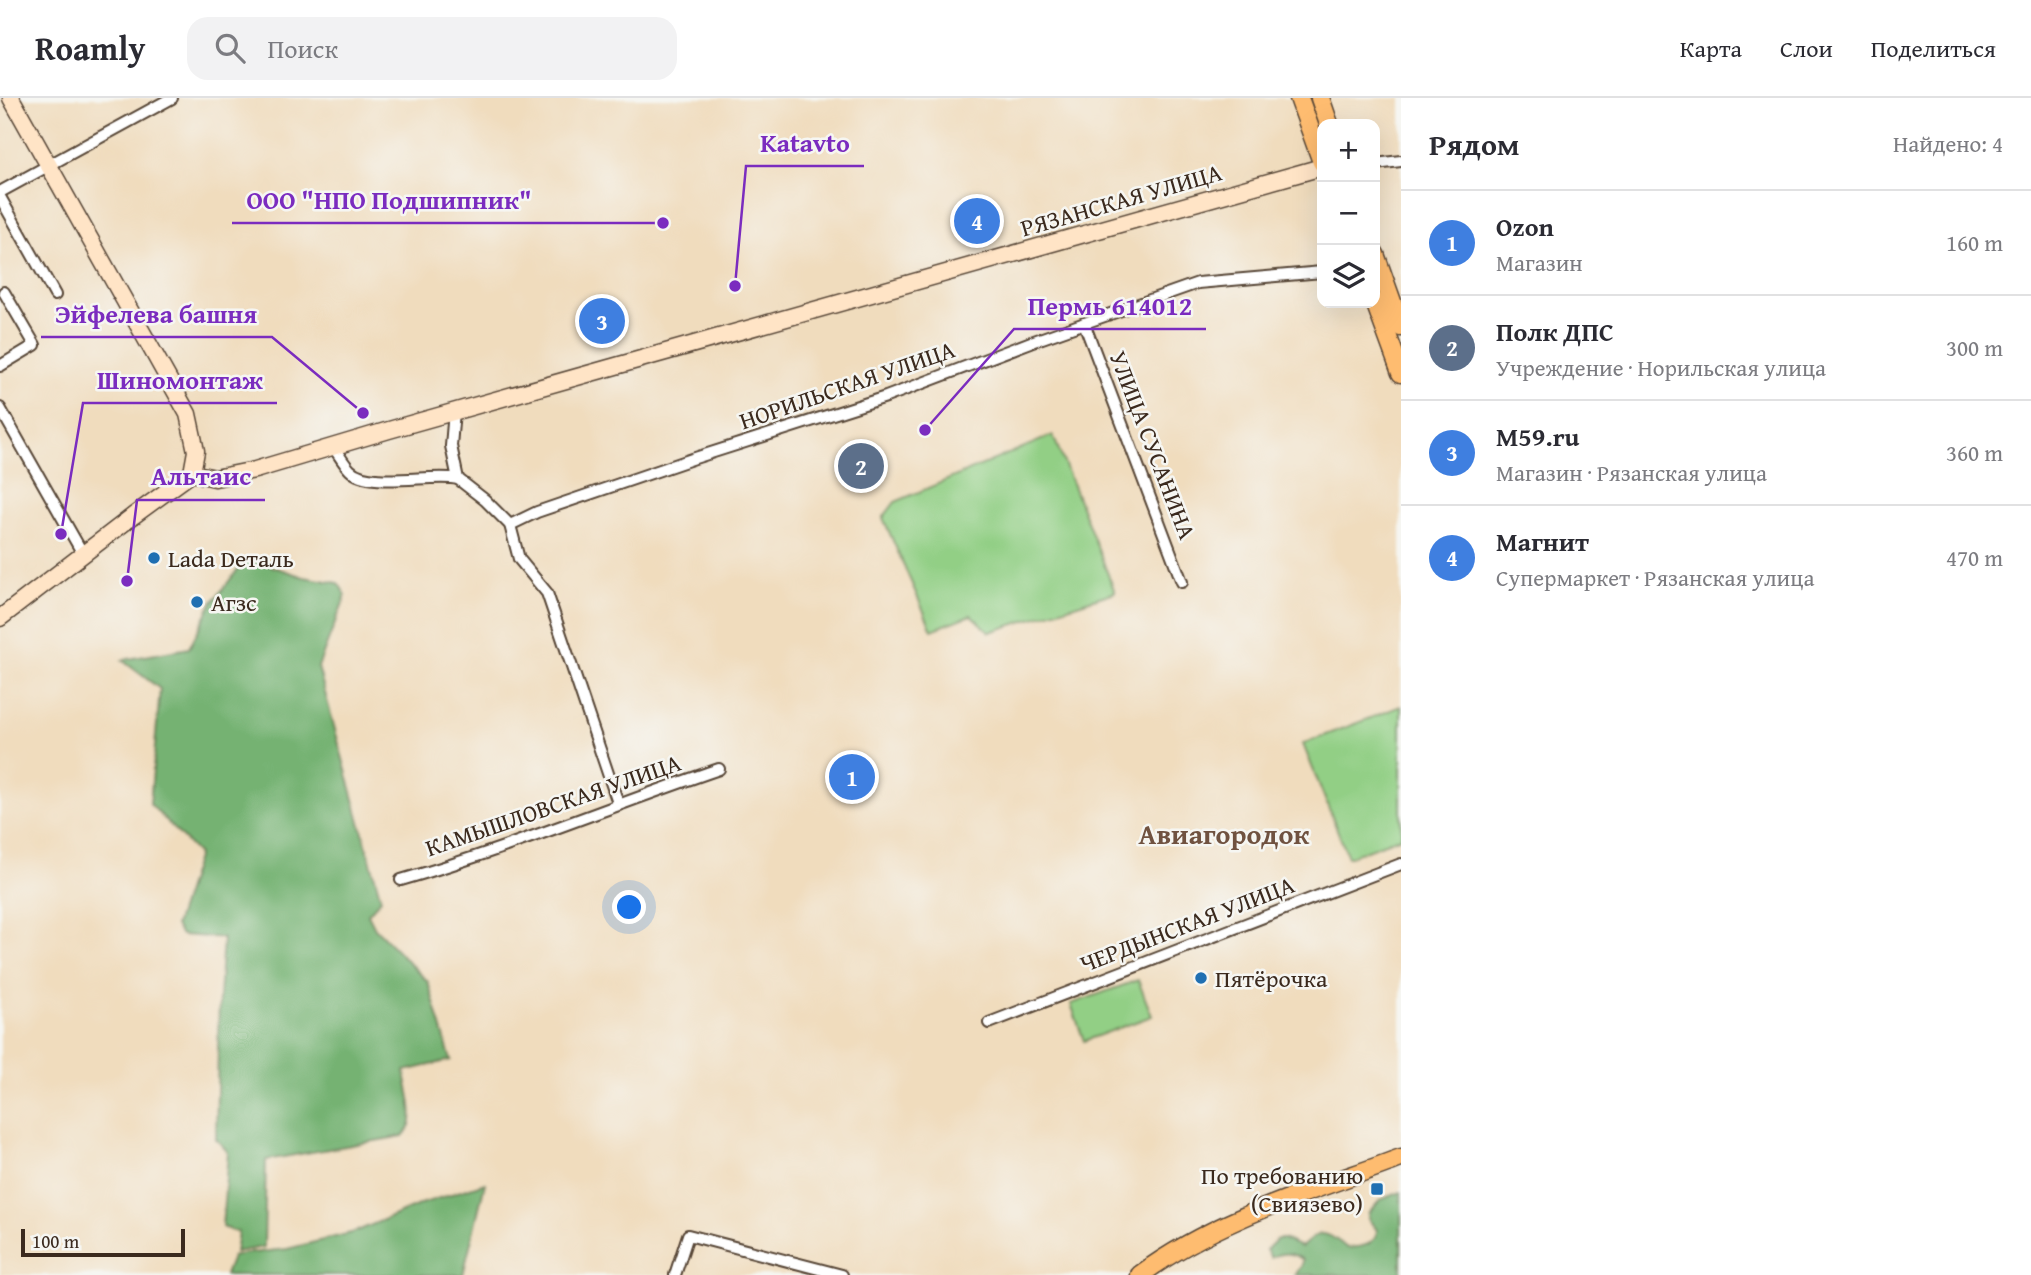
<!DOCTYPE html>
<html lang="ru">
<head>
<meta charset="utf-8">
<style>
  :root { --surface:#fff; --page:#f2f2f3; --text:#2b2b33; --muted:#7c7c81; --line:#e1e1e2; --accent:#db2777 }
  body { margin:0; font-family:"Gentium Book Plus",serif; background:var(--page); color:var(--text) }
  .controls { position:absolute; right:21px; top:21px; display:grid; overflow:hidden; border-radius:14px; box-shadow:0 7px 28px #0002 }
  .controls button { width:63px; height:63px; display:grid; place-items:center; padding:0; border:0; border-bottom:2px solid var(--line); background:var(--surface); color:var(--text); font:35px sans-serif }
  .scale { position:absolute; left:21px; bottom:18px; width:164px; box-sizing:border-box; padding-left:7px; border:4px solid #3b2a1e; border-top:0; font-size:19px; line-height:24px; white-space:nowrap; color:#3b2a1e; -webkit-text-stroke:5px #f6f6f2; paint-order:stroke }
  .you { position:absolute; left:630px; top:810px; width:24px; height:24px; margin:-18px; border:5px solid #fff; border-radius:50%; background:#1a73e8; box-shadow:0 0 0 10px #1a73e833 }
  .badge { display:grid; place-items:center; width:46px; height:46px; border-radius:50%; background:var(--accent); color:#fff; font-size:23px; font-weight:700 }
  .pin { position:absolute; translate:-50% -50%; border:4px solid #fff; box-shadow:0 2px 7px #0006 }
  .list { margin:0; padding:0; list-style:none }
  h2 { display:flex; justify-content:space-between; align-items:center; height:91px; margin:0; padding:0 28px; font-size:30px }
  h2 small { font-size:23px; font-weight:400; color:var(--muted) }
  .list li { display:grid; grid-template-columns:46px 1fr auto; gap:21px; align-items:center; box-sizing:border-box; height:105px; padding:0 28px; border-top:2px solid var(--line) }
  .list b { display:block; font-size:26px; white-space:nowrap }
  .list p { margin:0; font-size:23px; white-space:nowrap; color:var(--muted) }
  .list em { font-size:23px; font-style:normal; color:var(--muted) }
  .icon { flex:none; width:38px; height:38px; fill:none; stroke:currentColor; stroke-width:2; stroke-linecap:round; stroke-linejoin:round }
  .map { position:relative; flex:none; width:1401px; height:1177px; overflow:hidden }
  header { display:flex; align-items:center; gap:42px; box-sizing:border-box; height:98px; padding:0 35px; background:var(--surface); border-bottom:2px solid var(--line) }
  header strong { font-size:33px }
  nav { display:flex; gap:38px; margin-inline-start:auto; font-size:24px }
  .search { width:490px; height:63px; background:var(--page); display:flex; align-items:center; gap:18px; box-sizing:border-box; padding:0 24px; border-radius:21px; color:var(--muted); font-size:26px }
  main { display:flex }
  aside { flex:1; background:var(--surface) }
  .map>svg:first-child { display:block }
</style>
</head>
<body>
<header>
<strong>Roamly</strong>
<div class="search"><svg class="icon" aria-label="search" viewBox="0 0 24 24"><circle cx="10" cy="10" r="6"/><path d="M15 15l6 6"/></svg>Поиск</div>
<nav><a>Карта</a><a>Слои</a><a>Поделиться</a></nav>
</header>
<main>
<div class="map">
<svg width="1401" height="1177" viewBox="0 0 1401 1177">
  <rect width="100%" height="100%" fill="#f6f6f2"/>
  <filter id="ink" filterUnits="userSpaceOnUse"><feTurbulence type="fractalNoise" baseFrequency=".0143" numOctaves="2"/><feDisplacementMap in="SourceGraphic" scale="14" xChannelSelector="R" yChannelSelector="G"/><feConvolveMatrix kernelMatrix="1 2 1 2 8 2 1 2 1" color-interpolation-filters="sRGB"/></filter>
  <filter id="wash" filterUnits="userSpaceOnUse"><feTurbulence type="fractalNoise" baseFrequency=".00686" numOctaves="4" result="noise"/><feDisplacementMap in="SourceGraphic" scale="28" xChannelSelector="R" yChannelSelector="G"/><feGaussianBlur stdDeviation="1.57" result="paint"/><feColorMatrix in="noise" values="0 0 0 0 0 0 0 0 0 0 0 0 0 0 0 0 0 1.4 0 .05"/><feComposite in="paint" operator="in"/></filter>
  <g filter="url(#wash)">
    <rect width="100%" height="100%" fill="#f0dcbd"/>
    <g fill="#92cf85" stroke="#667c52" stroke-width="2">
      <polygon points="1053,337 1115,494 990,534 971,517 932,532 883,420 895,404"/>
      <polygon points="1401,608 1401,739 1348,759 1303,646"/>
      <polygon points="1138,882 1152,918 1084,943 1071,906"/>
    </g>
    <g fill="#75b272" stroke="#586e48" stroke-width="2">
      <path d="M247,460L304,479L338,485L346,497L318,569L381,801L368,816L375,830L428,884L451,962L405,973C407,993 420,1023 403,1038L266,1062L264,1149L235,1154L238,1134L222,1129L228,1054L216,1041L219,900L223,840L181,837L175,828L198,756L150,706L160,591L122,562L189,550L212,505Z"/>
      <polygon points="485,1085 463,1177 225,1177 232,1159 242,1156 287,1151 355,1134 421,1106"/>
      <path d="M1401,1094V1177H1295L1302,1167L1303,1162C1293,1154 1281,1154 1271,1160L1266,1152L1277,1141H1283L1301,1149C1306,1146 1310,1141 1315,1138C1327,1131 1339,1144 1347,1150C1359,1149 1368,1149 1376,1139L1377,1132L1368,1121V1116L1380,1102Z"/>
    </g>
  </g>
  <g filter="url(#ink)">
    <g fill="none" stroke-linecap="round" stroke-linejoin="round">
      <defs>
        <g id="street">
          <polyline points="1375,66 1401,63"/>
          <polyline points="0,94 172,0"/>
          <polyline points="0,99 55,197"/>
          <polyline points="1084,225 1182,484"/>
          <polyline points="0,268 35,247 4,194"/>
          <polyline points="0,310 83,456"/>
          <polyline points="454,313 451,348 458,381 485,402 510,427 519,461 547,495 618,705"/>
          <path d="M334,350C339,357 344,366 350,372C369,391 434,375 458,381"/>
          <polyline points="510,427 537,414 695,360 886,299 1031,244 1198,185 1322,174"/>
          <path d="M401,782C509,751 613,707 719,671"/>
          <polyline points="989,925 1401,766"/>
          <polyline points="675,1177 688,1137 842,1177"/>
        </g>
        <g id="secondary">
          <polyline points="11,0 188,316 196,353 192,375"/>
          <polyline points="0,520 133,418 192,375 215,380 255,372 389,332 1322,69"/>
        </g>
        <g id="primary">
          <polyline points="1299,0 1322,64"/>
          <polyline points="1320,0 1329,26"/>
          <polyline points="1375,156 1401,229"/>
          <polyline points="1375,204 1401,275"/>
          <path d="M1140,1177C1217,1120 1312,1093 1401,1060"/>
        </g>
      </defs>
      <use href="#street" stroke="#564536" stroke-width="14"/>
      <use href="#secondary" stroke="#564536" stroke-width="19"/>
      <use href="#primary" stroke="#564536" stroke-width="21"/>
      <use href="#street" stroke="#fff" stroke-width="10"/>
      <use href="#secondary" stroke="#ffe4c6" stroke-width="16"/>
      <use href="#primary" stroke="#febc70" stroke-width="18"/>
    </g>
  </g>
  <g fill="#1f6fb2" stroke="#f6f6f2" stroke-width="2.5">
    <circle cx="154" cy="460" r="7"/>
    <circle cx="197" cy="504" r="7"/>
    <circle cx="1201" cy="880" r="7"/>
    <rect x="1370" y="1084" width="14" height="14" rx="3.5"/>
  </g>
  <g text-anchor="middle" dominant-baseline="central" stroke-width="5" stroke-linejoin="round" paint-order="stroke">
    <g font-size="24" fill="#3b2a1e" stroke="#f6f6f2">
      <text transform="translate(1121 102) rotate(-16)">РЯЗАНСКАЯ УЛИЦА</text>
      <text transform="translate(847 287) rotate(-19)">НОРИЛЬСКАЯ УЛИЦА</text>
      <text transform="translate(1153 347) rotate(69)">УЛИЦА СУСАНИНА</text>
      <text transform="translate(553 707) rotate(-19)">КАМЫШЛОВСКАЯ УЛИЦА</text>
      <text transform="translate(1187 826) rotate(-21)">ЧЕРДЫНСКАЯ УЛИЦА</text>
    </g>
    <g font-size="24" fill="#3b2a1e" stroke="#f6f6f2" text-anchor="start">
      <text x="168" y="460">Lada Dеталь</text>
      <text x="211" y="504">Агзс</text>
      <text x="1215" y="880">Пятёрочка</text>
      <text x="1363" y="1077" text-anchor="end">По требованию<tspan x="1363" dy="28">(Свиязево)</tspan></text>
    </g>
    <g font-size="28" font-weight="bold" fill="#705240" stroke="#f6f6f2">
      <text x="1224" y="735">Авиагородок</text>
    </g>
  </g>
  <path fill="none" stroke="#7b2cbf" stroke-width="2.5" d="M735 188L746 68H864M663 125L545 125H232M925 332L1014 231H1206M363 315L272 239H41M61 436L83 305H277M127 483L137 402H265"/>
  <g fill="#7b2cbf" stroke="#f6f6f2" stroke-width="2.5">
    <circle cx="735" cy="188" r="7"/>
    <circle cx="663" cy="125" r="7"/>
    <circle cx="925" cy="332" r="7"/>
    <circle cx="363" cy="315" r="7"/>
    <circle cx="61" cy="436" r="7"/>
    <circle cx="127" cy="483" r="7"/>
  </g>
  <g font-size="26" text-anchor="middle" font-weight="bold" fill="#7b2cbf" stroke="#f6f6f2" stroke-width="5" stroke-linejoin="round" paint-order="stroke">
    <text x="805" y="54">Katavto</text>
    <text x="389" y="111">ООО "НПО Подшипник"</text>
    <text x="1110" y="217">Пермь 614012</text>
    <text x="156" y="225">Эйфелева башня</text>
    <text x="180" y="291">Шиномонтаж</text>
    <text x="201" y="387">Альтаис</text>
  </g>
</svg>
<div class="controls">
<button>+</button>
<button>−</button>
<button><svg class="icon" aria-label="layers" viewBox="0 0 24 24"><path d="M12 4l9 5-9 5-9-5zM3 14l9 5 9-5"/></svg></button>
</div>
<div class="scale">100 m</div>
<div class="you"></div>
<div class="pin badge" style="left:852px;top:679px;background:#3f7fe0">1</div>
<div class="pin badge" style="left:861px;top:368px;background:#5c6f8a">2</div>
<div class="pin badge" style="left:602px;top:223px;background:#3f7fe0">3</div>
<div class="pin badge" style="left:977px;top:123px;background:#3f7fe0">4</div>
</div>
<aside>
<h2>Рядом<small>Найдено: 4</small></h2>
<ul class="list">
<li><span class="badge" style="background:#3f7fe0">1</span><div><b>Ozon</b><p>Магазин</p></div><em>160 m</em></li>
<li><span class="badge" style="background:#5c6f8a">2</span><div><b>Полк ДПС</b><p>Учреждение · Норильская улица</p></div><em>300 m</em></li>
<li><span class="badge" style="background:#3f7fe0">3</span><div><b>M59.ru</b><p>Магазин · Рязанская улица</p></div><em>360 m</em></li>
<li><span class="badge" style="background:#3f7fe0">4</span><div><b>Магнит</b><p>Супермаркет · Рязанская улица</p></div><em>470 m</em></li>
</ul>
</aside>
</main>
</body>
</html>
